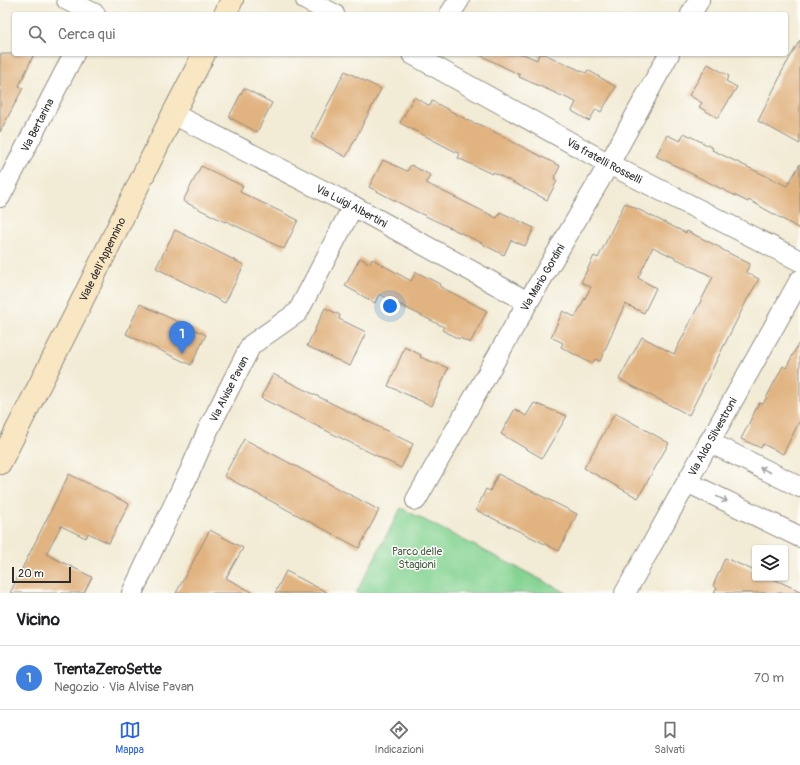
<!DOCTYPE html>
<html lang="it">
<head>
<meta charset="utf-8">
<style>
  :root { --surface:#fff; --page:#f2f2f2; --text:#202124; --muted:#757577; --line:#e0e0e0; --accent:#2563eb }
  body { margin:0; font-family:Pangolin,sans-serif; background:var(--page); color:var(--text) }
  .controls { position:absolute; right:12px; bottom:12px; display:grid; overflow:hidden; border-radius:4px; box-shadow:0 1px 3px #0004 }
  .controls button { width:36px; height:36px; display:grid; place-items:center; padding:0; border:0; border-bottom:1px solid var(--line); background:var(--surface); color:var(--text); font:20px sans-serif }
  .scale { position:absolute; left:12px; bottom:10px; width:59px; box-sizing:border-box; padding-left:4px; border:2px solid #2b2b2b; border-top:0; font-size:11px; line-height:14px; white-space:nowrap; color:#2b2b2b; -webkit-text-stroke:3px #fdfcf7; paint-order:stroke }
  .you { position:absolute; left:390px; top:306px; width:14px; height:14px; margin:-10px; border:3px solid #fff; border-radius:50%; background:#1a73e8; box-shadow:0 0 0 6px #1a73e833 }
  .badge { display:grid; place-items:center; width:26px; height:26px; border-radius:50%; background:var(--accent); color:#fff; font-size:13px; font-weight:700 }
  .pin { position:absolute; translate:-50% -33px; filter:drop-shadow(0 1px 2px #0008) }
  .pin::after { content:''; position:absolute; top:21px; width:14px; height:12px; background:inherit; clip-path:polygon(0 0,100% 0,50% 100%) }
  .list { margin:0; padding:0; list-style:none }
  h2 { display:flex; justify-content:space-between; align-items:center; height:52px; margin:0; padding:0 16px; font-size:17px }
  h2 small { font-size:13px; font-weight:400; color:var(--muted) }
  .list li { display:grid; grid-template-columns:26px 1fr auto; gap:12px; align-items:center; box-sizing:border-box; height:64px; padding:0 16px; border-top:1px solid var(--line) }
  .list b { display:block; font-size:15px; white-space:nowrap }
  .list p { margin:0; font-size:13px; white-space:nowrap; color:var(--muted) }
  .list em { font-size:13px; font-style:normal; color:var(--muted) }
  .icon { flex:none; width:22px; height:22px; fill:none; stroke:currentColor; stroke-width:2; stroke-linecap:round; stroke-linejoin:round }
  .map { position:relative; flex:none; width:800px; height:593px; overflow:hidden }
  .search { position:absolute; background:var(--surface); box-shadow:0 1px 3px #0004; left:12px; right:12px; top:12px; height:44px; display:flex; align-items:center; gap:10px; box-sizing:border-box; padding:0 14px; border-radius:4px; color:var(--muted); font-size:15px }
  .sheet { height:116px; background:var(--surface) }
  nav { display:flex; justify-content:space-around; align-items:center; box-sizing:border-box; height:56px; border-top:1px solid var(--line); background:var(--surface); font-size:11px; color:var(--muted) }
  nav a { display:grid; justify-items:center; gap:2px }
  nav .on { color:var(--accent) }
  .map>svg:first-child { display:block }
</style>
</head>
<body>
<div class="map">
<svg width="800" height="593" viewBox="0 0 800 593">
  <rect width="100%" height="100%" fill="#fdfcf7"/>
  <filter id="ink" filterUnits="userSpaceOnUse"><feTurbulence type="fractalNoise" baseFrequency=".025" numOctaves="2"/><feDisplacementMap in="SourceGraphic" scale="8" xChannelSelector="R" yChannelSelector="G"/><feConvolveMatrix kernelMatrix="1 2 1 2 8 2 1 2 1" color-interpolation-filters="sRGB"/></filter>
  <filter id="wash" filterUnits="userSpaceOnUse"><feTurbulence type="fractalNoise" baseFrequency=".012" numOctaves="4" result="noise"/><feDisplacementMap in="SourceGraphic" scale="16" xChannelSelector="R" yChannelSelector="G"/><feGaussianBlur stdDeviation="0.9" result="paint"/><feColorMatrix in="noise" values="0 0 0 0 0 0 0 0 0 0 0 0 0 0 0 0 0 1.4 0 .05"/><feComposite in="paint" operator="in"/></filter>
  <g filter="url(#wash)">
    <rect width="100%" height="100%" fill="#f2ebd5"/>
    <polygon fill="#84d392" stroke="#587f5e" points="401,508 567,593 356,593"/>
    <g id="blocks">
      <g fill="#e1b380">
        <polygon points="800,40 800,144 758,121 781,75 780,75"/>
        <polygon points="0,54 34,54 19,86 23,88 0,132"/>
        <polygon points="478,54 523,54 537,60 539,54 544,54 586,73 588,70 616,87 601,112 596,109 589,121 572,111 576,102 519,77 520,75"/>
        <polygon points="708,64 729,76 726,81 737,87 718,118 699,107 702,103 689,95"/>
        <polygon points="345,71 381,89 346,157 311,138"/>
        <polygon points="244,88 272,103 257,132 229,117"/>
        <polygon points="414,97 430,106 432,101 475,124 476,123 509,139 509,140 560,166 554,179 557,181 547,200 493,172 492,174 458,158 460,154 400,123"/>
        <polygon points="684,133 713,148 712,150 787,186 800,164 800,229 749,200 748,202 656,156 667,135 680,141"/>
        <polygon points="383,160 407,171 411,165 430,175 426,183 497,218 500,212 534,228 525,246 511,240 504,255 484,245 484,244 411,209 369,187"/>
        <polygon points="201,166 243,186 240,192 298,220 284,249 226,221 225,222 183,201"/>
        <polygon points="625,203 686,233 687,231 721,248 721,249 750,264 746,272 759,279 747,300 689,415 619,379 642,337 674,354 713,277 653,247 638,278 656,288 644,313 625,304 600,361 595,359 592,364 561,347 563,343 551,337 563,311 575,317 591,287 581,282 594,256 598,258"/>
        <polygon points="175,230 244,265 225,303 156,268"/>
        <polygon points="360,258 370,264 372,259 411,281 416,272 440,284 439,286 487,311 470,343 460,338 459,339 442,330 444,327 379,294 375,303 345,286"/>
        <polygon points="140,304 206,335 191,365 126,334"/>
        <polygon points="325,308 340,315 339,319 366,332 350,366 307,346"/>
        <polygon points="800,341 800,420 783,454 763,444 761,448 741,439 759,403 763,404 783,366 786,368"/>
        <polygon points="405,347 421,355 420,357 448,368 432,406 388,386"/>
        <polygon points="273,374 413,444 401,468 261,398"/>
        <polygon points="534,403 567,416 542,458 501,434 515,409 526,416"/>
        <polygon points="615,413 669,443 638,498 584,468"/>
        <polygon points="244,439 379,510 359,548 224,476"/>
        <polygon points="69,474 129,504 109,543 88,533 86,538 61,526 46,554 92,577 84,593 10,593"/>
        <polygon points="498,474 577,514 559,551 476,510 486,489 490,491"/>
        <polygon points="210,530 243,548 226,578 254,593 176,593"/>
        <polygon points="725,558 755,571 755,578 771,578 800,591 800,593 714,593 717,588 713,586"/>
        <polygon points="286,571 328,593 275,593"/>
      </g>
    </g>
  </g>
  <g filter="url(#ink)">
    <use href="#blocks" fill-opacity="0" stroke="#8e8b80" stroke-width="1"/>
    <g fill="none" stroke-linecap="round" stroke-linejoin="round">
      <defs>
        <g id="street">
          <polyline points="67,0 95,14"/>
          <polyline points="306,0 334,14"/>
          <polyline points="450,14 459,0"/>
          <polyline points="691,14 699,0"/>
          <path id="s1" d="M412,54L609,164L800,261"/>
          <path id="s2" d="M173,114L353,206L528,302"/>
          <path id="s3" d="M0,197L74,54"/>
          <polyline points="709,442 800,487"/>
          <polyline points="687,482 800,537"/>
          <path id="s4" d="M416,500L528,302L609,164L669,54"/>
          <path id="s5" d="M132,593L190,471L208,430L251,345L298,312L353,206"/>
          <path id="s6" d="M625,593L800,280"/>
        </g>
        <g id="secondary">
          <polyline points="225,14 232,0"/>
          <path id="s7" d="M0,463L76,313L173,114L204,54"/>
        </g>
      </defs>
      <use href="#street" stroke="#8e8b80" stroke-width="22"/>
      <use href="#secondary" stroke="#8e8b80" stroke-width="24"/>
      <use href="#street" stroke="#fff" stroke-width="20"/>
      <use href="#secondary" stroke="#f9e7c3" stroke-width="22"/>
    </g>
    <defs><path id="oneway-shaft" d="M-6 0H5M1.5-3L5.5 0L1.5 3" fill="none" stroke-width="1.6" stroke-linecap="round" stroke-linejoin="round"/></defs>
    <g stroke="#a0a0a0">
      <use href="#oneway-shaft" transform="translate(765 470) rotate(-154)"/>
      <use href="#oneway-shaft" transform="translate(722 499) rotate(26)"/>
    </g>
  </g>
  <g text-anchor="middle" dominant-baseline="central" stroke-width="3" stroke-linejoin="round" paint-order="stroke">
    <g font-size="11" fill="#2b2b2b" stroke="#fdfcf7">
      <text stroke="none"><textPath href="#s3" startOffset="81">Via Bertarina</textPath></text>
      <text stroke="none"><textPath href="#s1" startOffset="220">Via fratelli Rosselli</textPath></text>
      <text stroke="none"><textPath href="#s2" startOffset="201">Via Luigi Albertini</textPath></text>
      <text stroke="none"><textPath href="#s7" startOffset="228">Viale dell'Appennino</textPath></text>
      <text stroke="none"><textPath href="#s4" startOffset="256">Via Mario Gordini</textPath></text>
      <text stroke="none"><textPath href="#s5" startOffset="226">Via Alvise Pavan</textPath></text>
      <text stroke="none"><textPath href="#s6" startOffset="179">Via Aldo Silvestroni</textPath></text>
    </g>
    <g font-size="11" fill="#465d4a" stroke="#fdfcf7">
      <text x="417" y="551">Parco delle<tspan x="417" dy="13">Stagioni</tspan></text>
    </g>
  </g>
</svg>
<div class="controls">
<button><svg class="icon" aria-label="layers" viewBox="0 0 24 24"><path d="M12 4l9 5-9 5-9-5zM3 14l9 5 9-5"/></svg></button>
</div>
<div class="scale">20 m</div>
<div class="you"></div>
<div class="pin badge" style="left:182px;top:354px;background:#3f7fe0">1</div>
<div class="search"><svg class="icon" aria-label="search" viewBox="0 0 24 24"><circle cx="10" cy="10" r="6"/><path d="M15 15l6 6"/></svg>Cerca qui</div>
</div>
<section class="sheet">
<h2>Vicino<small></small></h2>
<ul class="list">
<li><span class="badge" style="background:#3f7fe0">1</span><div><b>TrentaZeroSette</b><p>Negozio · Via Alvise Pavan</p></div><em>70 m</em></li>
</ul>
</section>
<nav>
<a class="on"><svg class="icon" aria-label="map" viewBox="0 0 24 24"><path d="M3 6l6-2 6 2 6-2v14l-6 2-6-2-6 2zM9 4v14M15 6v14"/></svg>Mappa</a>
<a><svg class="icon" aria-label="directions" viewBox="0 0 24 24"><path d="M12 3l9 9-9 9-9-9zM9 14v-3h6M13 9l2 2-2 2"/></svg>Indicazioni</a>
<a><svg class="icon" aria-label="saved" viewBox="0 0 24 24"><path d="M7 4h10v16l-5-4-5 4z"/></svg>Salvati</a>
</nav>
</body>
</html>
